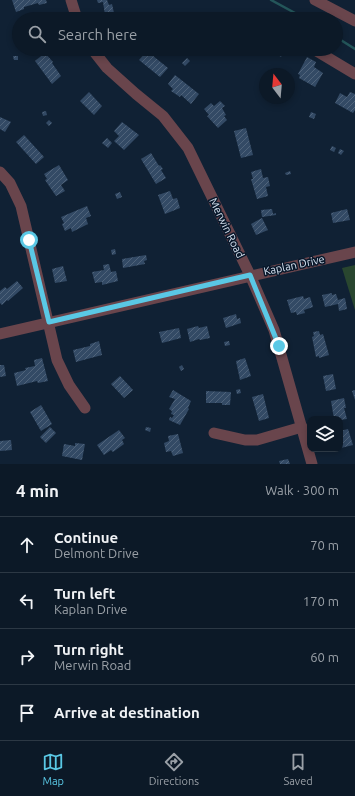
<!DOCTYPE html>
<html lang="en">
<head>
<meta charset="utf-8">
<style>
  :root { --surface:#0c1927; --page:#15222f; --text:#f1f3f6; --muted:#9aa0a7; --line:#2c3844; --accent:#5ac8e5 }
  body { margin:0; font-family:Ubuntu,sans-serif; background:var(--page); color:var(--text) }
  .controls { position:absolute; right:12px; bottom:12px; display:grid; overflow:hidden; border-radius:8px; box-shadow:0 2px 6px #0003 }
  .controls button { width:36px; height:36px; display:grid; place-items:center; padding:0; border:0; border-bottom:1px solid var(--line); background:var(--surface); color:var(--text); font:20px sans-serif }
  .compass { position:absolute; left:259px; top:68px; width:36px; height:36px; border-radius:50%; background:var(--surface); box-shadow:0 2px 6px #0003; rotate:344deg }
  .stop { position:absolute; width:12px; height:12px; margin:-9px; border:3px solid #5ac8e5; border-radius:50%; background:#fff }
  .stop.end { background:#5ac8e5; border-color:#fff; box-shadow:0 1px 4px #0008 }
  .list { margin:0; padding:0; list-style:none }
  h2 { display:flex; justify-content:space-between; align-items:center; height:52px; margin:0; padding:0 16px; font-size:17px }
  h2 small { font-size:13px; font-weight:400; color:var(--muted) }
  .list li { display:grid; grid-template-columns:26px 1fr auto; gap:12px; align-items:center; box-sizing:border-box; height:56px; padding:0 16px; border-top:1px solid var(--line) }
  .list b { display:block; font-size:15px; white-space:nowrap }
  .list p { margin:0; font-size:13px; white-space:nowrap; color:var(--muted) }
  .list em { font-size:13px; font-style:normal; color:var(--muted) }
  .icon { flex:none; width:22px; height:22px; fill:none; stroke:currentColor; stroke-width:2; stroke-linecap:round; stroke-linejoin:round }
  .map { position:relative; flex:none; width:355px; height:464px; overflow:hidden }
  .search { position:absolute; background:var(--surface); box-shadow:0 2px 6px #0003; left:12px; right:12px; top:12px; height:44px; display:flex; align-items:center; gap:10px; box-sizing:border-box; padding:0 14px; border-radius:22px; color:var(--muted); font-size:15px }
  .sheet { height:276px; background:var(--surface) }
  nav { display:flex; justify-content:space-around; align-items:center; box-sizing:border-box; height:56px; border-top:1px solid var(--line); background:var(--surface); font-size:11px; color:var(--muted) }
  nav a { display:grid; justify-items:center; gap:2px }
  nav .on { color:var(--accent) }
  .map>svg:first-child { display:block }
</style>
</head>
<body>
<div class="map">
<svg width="355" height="464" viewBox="0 0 355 464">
  <defs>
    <pattern id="building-hatch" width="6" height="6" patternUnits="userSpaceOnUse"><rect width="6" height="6" fill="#334a65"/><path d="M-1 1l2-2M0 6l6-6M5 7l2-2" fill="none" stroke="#50647b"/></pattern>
  </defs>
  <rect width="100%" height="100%" fill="#102134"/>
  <polygon fill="#29462f" points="355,265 355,310 342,268"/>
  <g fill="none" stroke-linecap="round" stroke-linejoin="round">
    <g stroke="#24565a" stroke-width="2.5">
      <polyline points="271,0 306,19"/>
      <polyline points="336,37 355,49"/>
    </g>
  </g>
  <g fill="url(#building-hatch)">
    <polygon points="12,0 46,0 47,3 39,5 38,3 24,7 24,9 16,12"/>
    <polygon points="97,0 107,0 109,5 112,4 114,13 105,15 103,2 98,3"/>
    <polygon points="271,49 292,49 287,55 283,53 281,57 274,52 275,51"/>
    <polygon points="147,51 168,68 160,77 139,60"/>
    <polygon points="45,53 53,62 52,63 61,76 52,84 35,61"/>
    <polygon points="13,56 18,56 18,60 14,60"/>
    <polygon points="307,57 316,62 314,67 323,73 315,87 299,78 300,75 298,74"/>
    <polygon points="187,58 190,61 185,66 182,63"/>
    <polygon points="175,75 199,94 191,104 181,95 180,97 171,91 173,89 168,84"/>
    <polygon points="89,92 102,106 94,115 80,101"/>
    <polygon points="350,92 355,94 355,110 353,113 335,103 340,93 347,97"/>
    <polygon points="220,101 225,106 222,108 226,115 224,116 227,120 218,128 207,116 209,115 204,109 211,103 214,106"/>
    <polygon points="46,111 47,115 43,116 42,112"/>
    <polygon points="311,112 316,114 314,119 309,117"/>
    <polygon points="0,117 11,122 5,132 0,129"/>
    <polygon points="49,120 52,123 49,126 46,123"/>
    <polygon points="122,122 139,135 124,150 114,141 119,136 114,131"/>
    <polygon points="246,128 253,155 241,158 234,131"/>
    <polygon points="24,135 44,157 36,164 16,142"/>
    <polygon points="107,138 112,143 108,148 102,143"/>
    <polygon points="332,146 336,148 334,152 330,150"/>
    <polygon points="340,149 344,151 341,155 338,153"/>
    <polygon points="151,153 159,166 160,165 163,169 161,170 166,178 156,184 141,159"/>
    <polygon points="59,165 68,180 61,185 65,191 56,196 45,180 47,179 44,174"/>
    <polygon points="261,169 263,178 268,177 270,186 266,187 268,196 257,199 251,179 253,179 251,172"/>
    <polygon points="290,171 291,174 286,175 285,173"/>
    <polygon points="170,191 173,199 177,198 180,208 165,214 158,195"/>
    <polygon points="120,192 122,197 117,199 115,194"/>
    <polygon points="87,206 91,216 86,218 88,224 72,232 71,228 65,231 62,224 64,223 61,217"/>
    <polygon points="272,209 273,214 276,213 276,215 262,217 261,210"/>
    <polygon points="347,209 350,220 333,223 331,213"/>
    <polygon points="262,218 268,230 256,235 251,224"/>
    <polygon points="115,249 116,254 112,255 111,250"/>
    <polygon points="146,255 147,260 144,261 145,264 123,268 122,259"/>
    <polygon points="109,264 111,272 116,271 118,281 102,285 102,282 95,283 92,272 104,270 103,265"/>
    <polygon points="63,266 67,281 55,283 52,269"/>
    <polygon points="17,281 23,288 8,301 7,300 2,305 0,303 0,291 5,287 7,289"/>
    <polygon points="332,293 332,295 336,294 338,300 345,298 347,309 339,311 338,304 325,307 322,295"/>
    <polygon points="303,296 304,299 310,297 313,307 304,310 305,313 297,315 296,312 291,313 287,300"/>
    <polygon points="236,314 237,319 240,318 241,323 226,328 223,318"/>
    <polygon points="198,326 199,328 207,326 210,338 200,340 199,339 190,342 187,329"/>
    <polygon points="179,328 181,338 162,343 159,332"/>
    <polygon points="319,331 320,335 323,334 329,355 319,358 319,356 316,357 312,337 314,336 313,332"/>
    <polygon points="99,341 102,355 76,362 73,350 90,346 90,344"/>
    <polygon points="229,341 230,345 225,346 224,342"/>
    <polygon points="42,358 48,381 38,383 37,381 17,386 14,373 26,370 25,368 35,366 34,360"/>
    <polygon points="245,358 251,376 240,380 236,361"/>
    <polygon points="0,365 4,365 6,376 0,377"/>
    <polygon points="182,365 184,369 181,371 179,367"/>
    <polygon points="333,374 336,389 326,391 323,376"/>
    <polygon points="120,376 133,390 124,398 111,384"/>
    <polygon points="240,389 241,393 237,394 236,390"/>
    <polygon points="173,390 191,401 188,408 189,409 180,425 169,420 170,417 172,418 174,415 171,414 172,411 169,409 175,399 169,397"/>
    <polygon points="355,390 355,400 352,391"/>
    <polygon points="206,391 231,392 230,405 222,405 222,403 206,403"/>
    <polygon points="263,394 269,418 259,421 252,397"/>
    <polygon points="344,398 346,408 344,408 347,419 340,420 340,419 334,419 331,401"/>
    <polygon points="41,405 52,424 41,431 30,412"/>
    <polygon points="50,427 56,433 46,443 40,437"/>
    <polygon points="146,427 151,428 150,432 145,430"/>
    <polygon points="348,429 353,445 341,448 340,431"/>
    <polygon points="119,430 125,438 122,440 124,444 113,452 111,450 104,455 97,445"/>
    <polygon points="178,434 183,453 173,456 171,451 166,452 164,443 169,441 168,436"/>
    <polygon points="11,440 12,450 0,451 0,441"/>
    <polygon points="75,443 85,444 82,460 62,456 64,444 75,446"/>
    <polygon points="288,459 290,464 280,464 279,461"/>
  </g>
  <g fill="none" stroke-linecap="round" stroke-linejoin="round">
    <g stroke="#69454c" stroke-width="11">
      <polyline points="71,0 77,19"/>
      <polyline points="315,0 355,21"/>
      <polyline points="92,49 107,68 136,94 163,116 188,148 250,275 274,330 312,464"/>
      <polyline points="315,50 355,74"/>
      <polyline points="0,172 10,183 21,206 57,360 69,385 85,408"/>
      <polyline points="0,334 355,252"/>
      <polyline points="214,433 245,440 257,440 302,427"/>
    </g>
  </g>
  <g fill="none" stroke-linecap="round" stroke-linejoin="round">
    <polyline stroke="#5ac8e5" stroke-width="5" points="29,240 49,322 250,275 279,346"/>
  </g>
  <g text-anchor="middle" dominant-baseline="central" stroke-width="3" stroke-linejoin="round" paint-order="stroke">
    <g font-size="11" fill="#d7e2f0" stroke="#07172a">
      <text transform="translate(227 228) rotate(64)">Merwin Road</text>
      <text transform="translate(294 265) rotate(-12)">Kaplan Drive</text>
    </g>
  </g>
</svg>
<div class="controls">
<button><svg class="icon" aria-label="layers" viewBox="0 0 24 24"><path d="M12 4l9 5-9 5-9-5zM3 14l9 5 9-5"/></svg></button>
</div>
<svg class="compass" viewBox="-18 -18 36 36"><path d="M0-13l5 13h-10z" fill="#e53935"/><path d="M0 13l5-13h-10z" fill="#9aa0a7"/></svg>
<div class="stop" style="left:29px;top:240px"></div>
<div class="stop end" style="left:279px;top:346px"></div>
<div class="search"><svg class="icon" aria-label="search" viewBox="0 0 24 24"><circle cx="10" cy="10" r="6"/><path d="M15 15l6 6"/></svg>Search here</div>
</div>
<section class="sheet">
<h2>4 min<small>Walk · 300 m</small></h2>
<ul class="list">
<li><svg class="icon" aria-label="ahead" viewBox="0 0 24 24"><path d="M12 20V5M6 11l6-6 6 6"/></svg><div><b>Continue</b><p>Delmont Drive</p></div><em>70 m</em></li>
<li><svg class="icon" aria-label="left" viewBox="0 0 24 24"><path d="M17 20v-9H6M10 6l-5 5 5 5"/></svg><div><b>Turn left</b><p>Kaplan Drive</p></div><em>170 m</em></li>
<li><svg class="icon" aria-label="right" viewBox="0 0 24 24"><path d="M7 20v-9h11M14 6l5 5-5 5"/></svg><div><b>Turn right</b><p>Merwin Road</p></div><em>60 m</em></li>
<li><svg class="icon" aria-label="arrive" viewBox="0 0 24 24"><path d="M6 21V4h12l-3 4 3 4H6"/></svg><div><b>Arrive at destination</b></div></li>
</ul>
</section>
<nav>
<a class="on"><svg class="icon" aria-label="map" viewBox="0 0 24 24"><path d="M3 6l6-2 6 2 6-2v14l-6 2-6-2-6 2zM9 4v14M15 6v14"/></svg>Map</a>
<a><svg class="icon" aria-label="directions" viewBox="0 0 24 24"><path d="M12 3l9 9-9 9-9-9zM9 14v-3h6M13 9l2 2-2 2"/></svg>Directions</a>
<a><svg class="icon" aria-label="saved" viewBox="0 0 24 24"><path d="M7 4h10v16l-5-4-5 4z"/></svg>Saved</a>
</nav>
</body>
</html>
